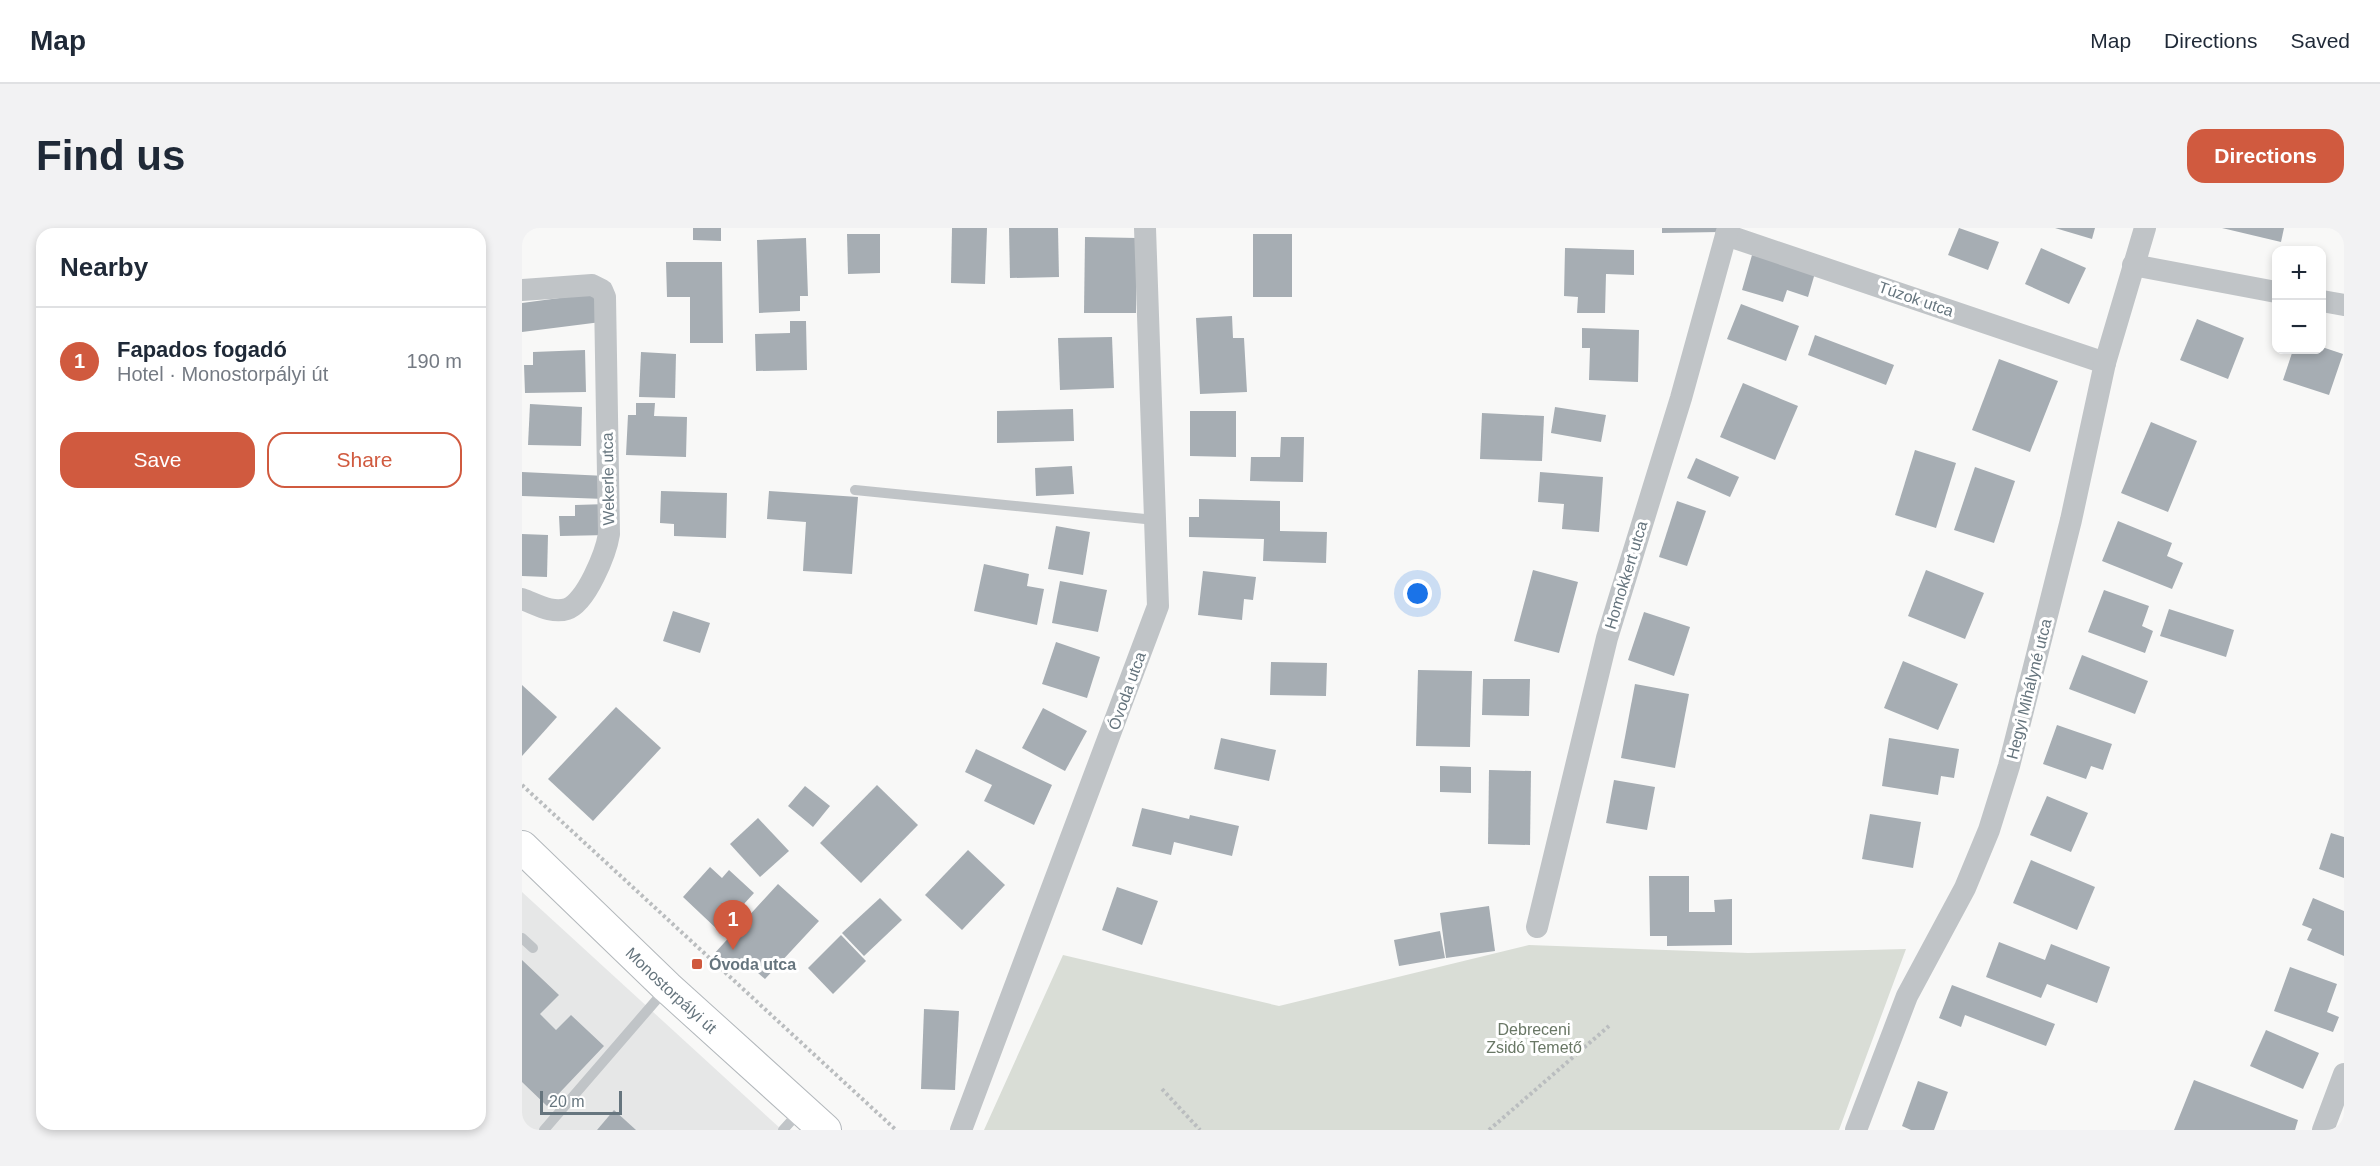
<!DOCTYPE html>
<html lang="en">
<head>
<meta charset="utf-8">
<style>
  :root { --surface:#fff; --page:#f2f2f3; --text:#1f2937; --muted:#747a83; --line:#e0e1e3; --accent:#d05a3f }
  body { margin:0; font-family:Helvetica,sans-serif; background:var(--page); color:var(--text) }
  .controls { position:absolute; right:18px; top:18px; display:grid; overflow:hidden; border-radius:12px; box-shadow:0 3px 9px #0003 }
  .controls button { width:54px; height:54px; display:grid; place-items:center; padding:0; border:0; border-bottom:2px solid var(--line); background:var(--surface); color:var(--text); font:30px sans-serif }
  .scale { position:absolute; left:18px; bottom:15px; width:82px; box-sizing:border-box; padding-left:6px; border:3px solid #66757e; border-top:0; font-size:16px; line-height:21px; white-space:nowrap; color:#66757e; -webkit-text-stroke:4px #fff; paint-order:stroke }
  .you { position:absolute; left:896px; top:366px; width:21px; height:21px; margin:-15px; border:4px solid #fff; border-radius:50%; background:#1a73e8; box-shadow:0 0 0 9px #1a73e833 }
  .badge { display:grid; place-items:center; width:39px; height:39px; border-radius:50%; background:var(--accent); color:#fff; font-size:20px; font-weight:700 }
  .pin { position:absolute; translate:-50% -50px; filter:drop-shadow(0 2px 3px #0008) }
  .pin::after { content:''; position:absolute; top:32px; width:21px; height:18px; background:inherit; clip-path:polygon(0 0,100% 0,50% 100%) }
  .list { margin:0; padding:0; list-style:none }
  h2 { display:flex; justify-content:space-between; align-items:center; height:78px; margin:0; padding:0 24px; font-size:26px }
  h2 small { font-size:20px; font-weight:400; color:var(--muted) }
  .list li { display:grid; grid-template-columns:39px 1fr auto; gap:18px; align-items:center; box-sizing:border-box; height:108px; padding:0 24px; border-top:2px solid var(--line) }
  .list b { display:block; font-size:22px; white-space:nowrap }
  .list p { margin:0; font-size:20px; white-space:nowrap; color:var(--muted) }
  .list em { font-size:20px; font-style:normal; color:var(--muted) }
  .actions { display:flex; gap:12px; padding:18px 24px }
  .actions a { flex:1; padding:14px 0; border:2px solid var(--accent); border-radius:18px; text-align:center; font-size:21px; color:var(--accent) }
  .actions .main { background:var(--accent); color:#fff }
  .map { position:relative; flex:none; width:1822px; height:902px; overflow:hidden; border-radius:18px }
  header { display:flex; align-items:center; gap:36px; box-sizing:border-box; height:84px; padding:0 30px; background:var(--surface); border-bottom:2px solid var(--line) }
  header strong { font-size:28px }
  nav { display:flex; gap:33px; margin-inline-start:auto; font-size:21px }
  .intro { display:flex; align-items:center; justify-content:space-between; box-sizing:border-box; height:144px; padding:0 36px }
  h1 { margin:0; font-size:42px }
  .button { padding:15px 27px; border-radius:18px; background:var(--accent); color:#fff; font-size:21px; font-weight:700 }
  main { display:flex; gap:36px; padding:0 36px }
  aside { flex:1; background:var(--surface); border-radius:18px; box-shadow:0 3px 9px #0003 }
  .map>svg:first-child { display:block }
</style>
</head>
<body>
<header>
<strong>Map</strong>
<nav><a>Map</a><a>Directions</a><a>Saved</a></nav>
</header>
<div class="intro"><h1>Find us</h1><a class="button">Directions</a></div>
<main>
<aside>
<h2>Nearby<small></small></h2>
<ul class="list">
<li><span class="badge">1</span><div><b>Fapados fogadó</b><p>Hotel · Monostorpályi út</p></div><em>190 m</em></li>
</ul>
<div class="actions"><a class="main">Save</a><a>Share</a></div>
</aside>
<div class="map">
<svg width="1822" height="902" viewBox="0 0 1822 902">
  <rect width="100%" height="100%" fill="#f8f8f7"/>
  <polygon fill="#e6e7e7" points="0,664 260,902 0,902"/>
  <polygon fill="#d9ddd6" points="1007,717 1226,725 1384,721 1317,902 462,902 541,727 757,778"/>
  <g fill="#a6adb3">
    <polygon points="171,0 199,0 199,13 171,12"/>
    <polygon points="430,0 465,0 463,56 429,55"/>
    <polygon points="487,0 536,0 537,49 488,50"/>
    <polygon points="1140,0 1197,0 1197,4 1140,5"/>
    <polygon points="1437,0 1477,14 1466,42 1426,27"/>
    <polygon points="1533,0 1573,0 1570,11"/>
    <polygon points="1700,0 1762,0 1759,14"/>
    <polygon points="325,6 358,6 358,45 326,46"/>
    <rect x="731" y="6" width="39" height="63"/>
    <polygon points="563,9 615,10 614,85 562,85"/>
    <polygon points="284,10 286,68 278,68 278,83 237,85 235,12"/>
    <polygon points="1043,20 1112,22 1112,47 1084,46 1083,85 1055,85 1056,69 1042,68"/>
    <polygon points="1519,20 1564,40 1547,76 1503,56"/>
    <polygon points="1230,27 1293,45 1286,69 1265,62 1261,74 1220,62"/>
    <polygon points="144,34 200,34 201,115 168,115 168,69 145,69"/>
    <polygon points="75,65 79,94 0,104 0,75"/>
    <polygon points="1219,76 1277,98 1264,133 1205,111"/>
    <polygon points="710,88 711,110 722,110 725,164 678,166 674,90"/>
    <polygon points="1675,91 1722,110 1706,151 1658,132"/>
    <polygon points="268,93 284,93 285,142 234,143 233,106 268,105"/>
    <polygon points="1060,100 1117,102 1116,154 1067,152 1068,120 1060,120"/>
    <polygon points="1293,107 1372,137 1364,157 1286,127"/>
    <polygon points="590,109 592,160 538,162 536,110"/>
    <polygon points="1800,119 1821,126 1807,167 1761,152 1771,122 1800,122"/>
    <polygon points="63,122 64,164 3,165 2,137 11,137 11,124"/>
    <polygon points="119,124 154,126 153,170 117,169"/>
    <polygon points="1477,131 1536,153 1508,224 1450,202"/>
    <polygon points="1221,155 1276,178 1253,232 1198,209"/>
    <polygon points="114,175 133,175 132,188 165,189 164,229 104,227 106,187 114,187"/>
    <polygon points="8,176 60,179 59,218 6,217"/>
    <polygon points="1033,179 1084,187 1079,214 1029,205"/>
    <polygon points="551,181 552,213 475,215 475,183"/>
    <polygon points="668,183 714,183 714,229 668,228"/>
    <polygon points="960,185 1022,188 1020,233 958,231"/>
    <polygon points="1629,194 1675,213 1646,284 1599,265"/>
    <polygon points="759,209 782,209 781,254 728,253 729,229 758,229"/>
    <polygon points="1393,222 1434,235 1414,300 1373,287"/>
    <polygon points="1174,230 1217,249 1208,269 1165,250"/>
    <polygon points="550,238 552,266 514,268 513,240"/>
    <polygon points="1453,239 1493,253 1472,315 1432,302"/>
    <polygon points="0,244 84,248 83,271 0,268"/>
    <polygon points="1018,244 1081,249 1077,304 1040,301 1042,276 1016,274"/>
    <polygon points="139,263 205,265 204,310 152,308 152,296 138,295"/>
    <polygon points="247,263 336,269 330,346 281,343 284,294 245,291"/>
    <polygon points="677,271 758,273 758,303 805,304 804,335 741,333 742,311 667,309 667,289 677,289"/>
    <polygon points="1155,273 1184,283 1165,338 1137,329"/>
    <polygon points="85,276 86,307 38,308 37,288 53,288 53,277"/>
    <polygon points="1596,293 1650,315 1645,328 1661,335 1650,361 1580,333"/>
    <polygon points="534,298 568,304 561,347 526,341"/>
    <polygon points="0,306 26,307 25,349 0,348"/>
    <polygon points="462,336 507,346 505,358 522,361 515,397 452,383"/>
    <polygon points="1011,342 1056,354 1037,425 992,413"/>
    <polygon points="1404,342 1462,365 1443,411 1386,388"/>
    <polygon points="681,343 734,349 731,372 722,371 720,392 676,387"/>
    <polygon points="538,353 585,362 576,404 530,395"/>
    <polygon points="1582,362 1627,378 1620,398 1631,403 1623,425 1566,404"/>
    <polygon points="1647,381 1712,402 1704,429 1638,408"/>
    <polygon points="151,383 188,395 178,425 141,413"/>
    <polygon points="1122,384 1168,399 1152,448 1106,432"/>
    <polygon points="534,414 578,429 565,470 520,456"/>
    <polygon points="1560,427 1626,453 1613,486 1547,461"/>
    <polygon points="1381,433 1436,456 1416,502 1362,480"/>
    <polygon points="749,434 805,435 804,468 748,467"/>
    <polygon points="896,442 950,443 948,519 894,518"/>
    <polygon points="961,451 1008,451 1007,488 960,487"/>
    <polygon points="1113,456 1167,466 1153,540 1099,530"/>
    <polygon points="0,457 35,489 0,528"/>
    <polygon points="94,479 139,520 71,593 26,551"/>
    <polygon points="521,480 565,503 543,543 500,520"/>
    <polygon points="1535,497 1590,516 1581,542 1569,538 1564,551 1521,536"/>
    <polygon points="699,510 754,522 747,553 692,541"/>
    <polygon points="1367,510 1437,521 1432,550 1419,548 1416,567 1360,558"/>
    <polygon points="454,521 530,557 512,597 462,573 470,557 443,544"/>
    <polygon points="918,538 949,539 949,565 918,564"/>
    <polygon points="967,542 1009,543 1008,617 966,616"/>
    <polygon points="1092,552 1133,559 1125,602 1084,595"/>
    <polygon points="355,557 396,597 339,655 298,615"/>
    <polygon points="283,558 308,578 291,599 266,578"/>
    <polygon points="1525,568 1566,585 1549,624 1508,607"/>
    <polygon points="620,580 667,591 668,587 717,598 710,628 652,614 649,627 610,618"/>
    <polygon points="1348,586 1399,594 1391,640 1340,631"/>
    <polygon points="236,590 267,623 238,649 208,616"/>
    <polygon points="1809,605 1822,609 1822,650 1797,641"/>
    <polygon points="446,622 483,657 440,702 403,667"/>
    <polygon points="1509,632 1573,659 1555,702 1491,675"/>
    <polygon points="188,639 200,650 207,642 232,665 197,703 161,669"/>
    <polygon points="1127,648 1167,648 1167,684 1193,684 1192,672 1210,671 1210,717 1145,718 1145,708 1128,708"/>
    <polygon points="256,656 297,693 243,751 219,730 208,742 191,727"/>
    <polygon points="595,659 636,673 620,717 580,702"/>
    <polygon points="358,670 380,692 342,728 320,705"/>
    <polygon points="1791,670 1822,683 1822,728 1785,712 1790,701 1780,697"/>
    <polygon points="967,678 973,723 924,730 918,685"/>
    <polygon points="918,703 923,730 877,738 872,712"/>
    <polygon points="319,707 344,733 311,766 286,740"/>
    <polygon points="1477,714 1523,732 1529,716 1588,739 1575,775 1525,756 1519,770 1464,749"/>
    <polygon points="0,732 37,767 18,786 34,802 49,787 82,818 25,878 0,854"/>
    <polygon points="1768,739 1815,756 1805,784 1817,789 1811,804 1752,783"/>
    <polygon points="1430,757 1533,796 1524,818 1443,787 1439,799 1417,790"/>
    <polygon points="402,781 437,783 433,862 399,861"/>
    <polygon points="1744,802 1797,825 1781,861 1728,838"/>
    <polygon points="1672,852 1776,892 1773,902 1652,902"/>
    <polygon points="1396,853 1426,864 1412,902 1389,902 1380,898"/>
    <polygon points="92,882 114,902 75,902"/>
  </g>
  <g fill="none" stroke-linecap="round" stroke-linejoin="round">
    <defs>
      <g id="secondary">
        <path id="s1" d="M0,619L145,759L303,902"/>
      </g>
    </defs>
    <use href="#secondary" stroke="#b3b8bc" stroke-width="34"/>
    <g stroke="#babdbf" stroke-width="4" stroke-dasharray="3 3" stroke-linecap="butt">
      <polyline points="0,557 374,902"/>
      <polyline points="640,861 678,902"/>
      <polyline points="967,902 1087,798"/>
    </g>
    <g stroke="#c0c4c7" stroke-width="10">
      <polyline points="333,262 633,292"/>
      <polyline points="0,710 11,720"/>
      <polyline points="22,902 143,762"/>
      <polyline points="261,902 279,882"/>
    </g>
    <g stroke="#c0c4c7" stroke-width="22">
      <polyline points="1204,7 1583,135"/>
      <polyline points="1611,37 1754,64"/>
      <path d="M0,62L70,57L80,62L83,69L87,306C84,325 64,375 45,381C30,386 14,376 0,371"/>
      <polyline points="1800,73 1822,77"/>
      <polyline points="1015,699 1085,410 1159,170 1206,0"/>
      <polyline points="439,902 636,378 623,0"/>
      <polyline points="1334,902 1385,768 1443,660 1467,602 1487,538 1549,292 1583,135 1623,0"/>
      <polyline points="1801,902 1822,846"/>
    </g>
    <use href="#secondary" stroke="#fff" stroke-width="32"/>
  </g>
  <rect fill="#d05a3f" stroke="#fff" stroke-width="2" x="169" y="730" width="12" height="12" rx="3"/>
  <g text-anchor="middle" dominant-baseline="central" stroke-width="6" stroke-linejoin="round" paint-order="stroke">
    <g font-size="16" fill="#66757e" stroke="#fff">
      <text transform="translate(1394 71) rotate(19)">Túzok utca</text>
      <text transform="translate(86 251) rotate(-91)">Wekerle utca</text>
      <text transform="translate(1104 347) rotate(-73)">Homokkert utca</text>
      <text transform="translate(1507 461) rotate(-76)">Hegyi Mihályné utca</text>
      <text transform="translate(605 463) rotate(-70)">Óvoda utca</text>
      <text stroke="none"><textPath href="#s1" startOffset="207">Monostorpályi út</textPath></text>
    </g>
    <g font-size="16" font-weight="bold" fill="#66757e" stroke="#fff" text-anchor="start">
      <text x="187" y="736">Óvoda utca</text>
    </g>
    <g font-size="16" fill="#697765" stroke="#fff">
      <text x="1012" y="801">Debreceni<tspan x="1012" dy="18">Zsidó Temető</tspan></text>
    </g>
  </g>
</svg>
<div class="controls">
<button>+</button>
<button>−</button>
</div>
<div class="scale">20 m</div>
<div class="you"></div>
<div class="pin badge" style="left:211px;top:722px">1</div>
</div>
</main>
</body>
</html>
